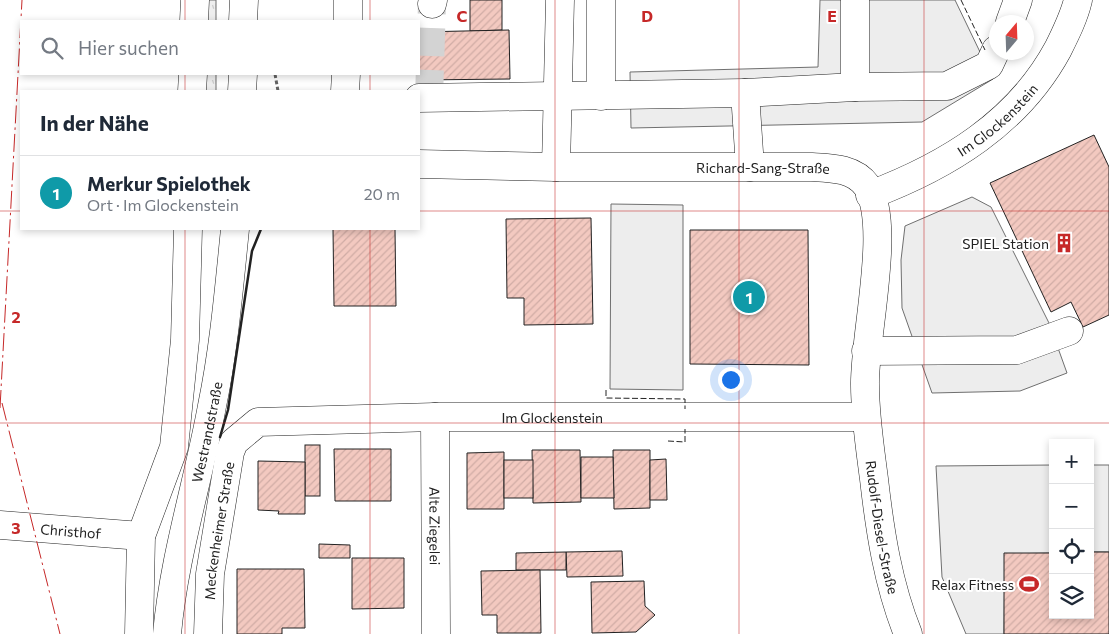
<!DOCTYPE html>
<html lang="de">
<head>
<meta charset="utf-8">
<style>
  :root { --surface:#fff; --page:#f6f6f7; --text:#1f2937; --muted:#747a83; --line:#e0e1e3; --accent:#111827 }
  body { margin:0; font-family:Commissioner,sans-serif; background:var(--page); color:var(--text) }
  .controls { position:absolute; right:15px; bottom:15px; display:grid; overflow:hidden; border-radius:0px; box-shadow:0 2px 8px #0003 }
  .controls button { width:45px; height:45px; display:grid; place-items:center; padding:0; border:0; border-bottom:1px solid var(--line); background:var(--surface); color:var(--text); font:25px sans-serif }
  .compass { position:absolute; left:989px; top:15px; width:45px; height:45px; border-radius:50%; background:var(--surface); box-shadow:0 2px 8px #0003; rotate:19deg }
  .you { position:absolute; left:730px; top:379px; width:18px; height:18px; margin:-12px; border:4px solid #fff; border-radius:50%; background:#1a73e8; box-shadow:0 0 0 8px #1a73e833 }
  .badge { display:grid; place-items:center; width:32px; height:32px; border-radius:50%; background:var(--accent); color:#fff; font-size:16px; font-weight:700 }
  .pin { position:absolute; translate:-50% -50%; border:2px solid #fff; box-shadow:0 1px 5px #0006 }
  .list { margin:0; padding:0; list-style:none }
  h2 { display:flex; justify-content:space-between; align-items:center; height:65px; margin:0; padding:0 20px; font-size:21px }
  h2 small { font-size:16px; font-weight:400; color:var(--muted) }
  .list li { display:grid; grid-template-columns:32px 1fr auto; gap:15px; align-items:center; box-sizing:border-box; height:75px; padding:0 20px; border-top:1px solid var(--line) }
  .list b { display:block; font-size:19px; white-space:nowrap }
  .list p { margin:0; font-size:16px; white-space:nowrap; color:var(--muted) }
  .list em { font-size:16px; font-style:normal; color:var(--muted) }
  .icon { flex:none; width:28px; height:28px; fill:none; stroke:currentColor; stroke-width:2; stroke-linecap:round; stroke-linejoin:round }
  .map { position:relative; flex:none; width:1109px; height:634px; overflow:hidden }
  .search { position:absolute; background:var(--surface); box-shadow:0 2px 8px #0003; left:20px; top:20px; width:400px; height:55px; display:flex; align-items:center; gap:12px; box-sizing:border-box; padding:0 18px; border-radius:0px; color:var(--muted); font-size:19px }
  .panel { position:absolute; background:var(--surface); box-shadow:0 2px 8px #0003; left:20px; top:90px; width:400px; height:140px; border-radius:0px }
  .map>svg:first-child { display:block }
</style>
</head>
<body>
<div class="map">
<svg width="1109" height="634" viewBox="0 0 1109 634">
  <defs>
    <pattern id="grass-tufts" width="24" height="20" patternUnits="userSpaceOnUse" patternTransform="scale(1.25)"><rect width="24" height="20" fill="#eee"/><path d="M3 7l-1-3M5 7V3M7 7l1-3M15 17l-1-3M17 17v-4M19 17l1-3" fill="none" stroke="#ccc"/></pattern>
    <pattern id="building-hatch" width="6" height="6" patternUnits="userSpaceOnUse" patternTransform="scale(1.25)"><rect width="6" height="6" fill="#f3c9c0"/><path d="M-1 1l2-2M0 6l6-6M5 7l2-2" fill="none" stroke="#d0aca5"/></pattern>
  </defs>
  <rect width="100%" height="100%" fill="#fff"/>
  <g fill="url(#grass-tufts)" stroke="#6f6f6f">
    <rect x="203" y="0" width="13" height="21"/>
    <rect x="203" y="74" width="13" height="17"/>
  </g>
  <g fill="#ededed" stroke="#6f6f6f">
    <polygon points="820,0 955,0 993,79 922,122 631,128 630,72 818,67"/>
    <polygon points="972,197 991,207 1049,323 1067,373 1020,391 932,393 902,308 901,260 905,226"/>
    <polygon points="611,204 683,205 683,390 610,389"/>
    <polygon points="1053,465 1053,553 1005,554 1004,634 966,634 942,577 936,466"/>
    <rect x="1090" y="465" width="19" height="87"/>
  </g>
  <g fill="url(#building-hatch)" stroke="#222">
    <polygon points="470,0 502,0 502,30 470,31"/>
    <polygon points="509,30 510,79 418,80 419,32"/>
    <polygon points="1094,135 1109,167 1109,315 1083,327 1071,302 1051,312 990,183"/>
    <polygon points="591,218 593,324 524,325 524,298 507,298 506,219"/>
    <polygon points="333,229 395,229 396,306 334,306"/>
    <polygon points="690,230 808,230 809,365 690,364"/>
    <rect x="305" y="445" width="15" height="51"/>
    <polygon points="334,449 391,449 391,501 335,501"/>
    <polygon points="532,450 580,450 581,502 533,503"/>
    <polygon points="613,450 650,450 650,508 614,509"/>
    <polygon points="504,452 504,509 467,509 467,453"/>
    <polygon points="581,457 613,457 614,498 581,498"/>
    <polygon points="666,459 667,500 650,500 650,460"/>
    <rect x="504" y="460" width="29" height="38"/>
    <polygon points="258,461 305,462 305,514 278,514 279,511 258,510"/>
    <polygon points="319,544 350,545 350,558 319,558"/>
    <polygon points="622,551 623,576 567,577 566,552"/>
    <polygon points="566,552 566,570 516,570 516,553"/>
    <polygon points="1090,552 1109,552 1109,634 1004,634 1004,553 1053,553 1053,615 1090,615"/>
    <polygon points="352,558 404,558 404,608 352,609"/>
    <polygon points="237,569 304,569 305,628 282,628 282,634 237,634"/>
    <polygon points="540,570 541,633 497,633 497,615 482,615 481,571"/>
    <polygon points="644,581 645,606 655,615 636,632 592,633 591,582"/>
  </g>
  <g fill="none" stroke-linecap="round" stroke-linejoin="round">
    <polyline stroke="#d3d3d3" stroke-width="28" stroke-dasharray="28 14" stroke-linecap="butt" points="429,98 432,4"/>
    <defs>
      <g id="minor">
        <polyline points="601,0 601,96"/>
        <polyline points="855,0 855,87"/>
        <polyline points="432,4 433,0"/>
        <polyline points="194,21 195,0"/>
        <polyline points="348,21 348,0"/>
        <polyline points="1010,22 1018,0"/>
        <polyline points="192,91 193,74"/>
        <polyline points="345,91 346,74"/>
        <polyline points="745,93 855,87 947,86 989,65 996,50"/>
        <polyline points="419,98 745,93 750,167"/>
        <path id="s1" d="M419,164L556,167H812C831,168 854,168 867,186C892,224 864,336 865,385C865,416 870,448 874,479C880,532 888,584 908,634"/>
        <polyline points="556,167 560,0"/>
        <path id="s2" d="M870,195C947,166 1018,123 1058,49C1066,33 1074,17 1078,0"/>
        <polyline points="866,351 1017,350 1069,331"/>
        <path id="s3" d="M435,417L436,634"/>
        <path id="s4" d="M0,525L141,536"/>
        <polyline points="139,634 141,536 174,447 185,340 188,229"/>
        <path id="s5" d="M208,634L210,574L230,452L234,442L258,422L435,417H866"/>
      </g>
      <g id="major">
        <polyline points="243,21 244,0"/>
        <polyline points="242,91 243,74"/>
        <path id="s6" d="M167,634C174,556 198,483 212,406C224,348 229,288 235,229"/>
      </g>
    </defs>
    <use href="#minor" stroke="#222" stroke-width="29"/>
    <use href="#major" stroke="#222" stroke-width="29"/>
    <polyline stroke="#646464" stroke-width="3" stroke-dasharray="4 2.5" stroke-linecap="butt" points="275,74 278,91"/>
    <use href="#minor" stroke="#fff" stroke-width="28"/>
    <use href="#major" stroke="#fff" stroke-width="28"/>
    <g stroke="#222" stroke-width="1" stroke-dasharray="6 2.5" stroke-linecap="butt">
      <polyline points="961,0 985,50"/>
      <polyline points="606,390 606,398 685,399 685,409"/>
      <polyline points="668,441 685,442 685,429"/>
    </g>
    <polyline stroke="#222" stroke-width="2.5" points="220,437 228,410 252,251 261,229"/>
    <g stroke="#c62828" stroke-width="1" stroke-dasharray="18 4 2.5 4" stroke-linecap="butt">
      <polyline points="2,403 60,634"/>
      <polyline points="0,408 22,0"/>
    </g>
  </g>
  <path fill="none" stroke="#c62828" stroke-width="1" stroke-opacity="0.55" d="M185,0V21M370,0V21M555,0V634M739,0V634M924,0V634M185,74V91M370,74V91M0,211H21M419,211H1109M185,229V634M370,229V634M0,423H1109"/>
  <defs>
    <symbol id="building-bare" viewBox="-9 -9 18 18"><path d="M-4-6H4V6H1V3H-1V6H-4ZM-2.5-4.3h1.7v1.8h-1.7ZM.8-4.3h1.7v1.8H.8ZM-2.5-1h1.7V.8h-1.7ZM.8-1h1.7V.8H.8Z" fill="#c62828" stroke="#fff" stroke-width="2.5" paint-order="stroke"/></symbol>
    <symbol id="stadium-bare" viewBox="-9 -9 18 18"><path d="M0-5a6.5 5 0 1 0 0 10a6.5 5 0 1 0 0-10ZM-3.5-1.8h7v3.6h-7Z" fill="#c62828" stroke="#fff" stroke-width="2.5" paint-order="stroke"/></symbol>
  </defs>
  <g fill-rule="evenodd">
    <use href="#building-bare" x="1050" y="229" width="28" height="28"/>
    <use href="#stadium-bare" x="1015" y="570" width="28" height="28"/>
  </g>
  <g text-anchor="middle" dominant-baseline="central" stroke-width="4" stroke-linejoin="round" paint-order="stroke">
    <g font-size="14" fill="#222" stroke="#fff">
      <text stroke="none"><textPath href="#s2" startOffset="149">Im Glockenstein</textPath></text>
      <text stroke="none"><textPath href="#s1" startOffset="344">Richard-Sang-Straße</textPath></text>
      <text stroke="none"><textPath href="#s5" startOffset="520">Im Glockenstein</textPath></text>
      <text stroke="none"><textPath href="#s6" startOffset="206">Westrandstraße</textPath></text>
      <text stroke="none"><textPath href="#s3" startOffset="109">Alte Ziegelei</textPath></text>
      <text stroke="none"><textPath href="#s1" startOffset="798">Rudolf-Diesel-Straße</textPath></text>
      <text stroke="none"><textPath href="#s4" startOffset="71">Christhof</textPath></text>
      <text stroke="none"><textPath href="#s5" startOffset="104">Meckenheimer Straße</textPath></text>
    </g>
    <g font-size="14" fill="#222" stroke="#fff" text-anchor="end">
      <text x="1049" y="243">SPIEL Station</text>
      <text x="1014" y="584">Relax Fitness</text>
    </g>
  </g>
  <g font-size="16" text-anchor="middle" font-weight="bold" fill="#c62828" stroke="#fff" stroke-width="4" stroke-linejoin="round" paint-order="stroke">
    <text x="462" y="22">C</text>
    <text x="647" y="22">D</text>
    <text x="832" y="22">E</text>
    <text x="16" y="323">2</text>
    <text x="16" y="534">3</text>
  </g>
</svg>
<div class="controls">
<button>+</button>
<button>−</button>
<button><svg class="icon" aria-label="locate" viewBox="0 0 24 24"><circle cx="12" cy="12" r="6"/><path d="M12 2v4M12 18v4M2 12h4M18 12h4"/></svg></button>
<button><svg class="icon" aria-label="layers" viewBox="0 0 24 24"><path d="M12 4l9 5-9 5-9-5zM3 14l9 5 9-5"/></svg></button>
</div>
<svg class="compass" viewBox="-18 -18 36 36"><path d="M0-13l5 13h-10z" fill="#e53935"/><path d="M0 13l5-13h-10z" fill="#747a83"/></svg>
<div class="you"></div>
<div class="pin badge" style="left:749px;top:297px;background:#0f9aa8">1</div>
<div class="search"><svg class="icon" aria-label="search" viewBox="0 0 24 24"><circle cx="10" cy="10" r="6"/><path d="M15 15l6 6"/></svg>Hier suchen</div>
<section class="panel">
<h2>In der Nähe<small></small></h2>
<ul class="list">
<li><span class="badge" style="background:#0f9aa8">1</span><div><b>Merkur Spielothek</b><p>Ort · Im Glockenstein</p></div><em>20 m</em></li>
</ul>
</section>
</div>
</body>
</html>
